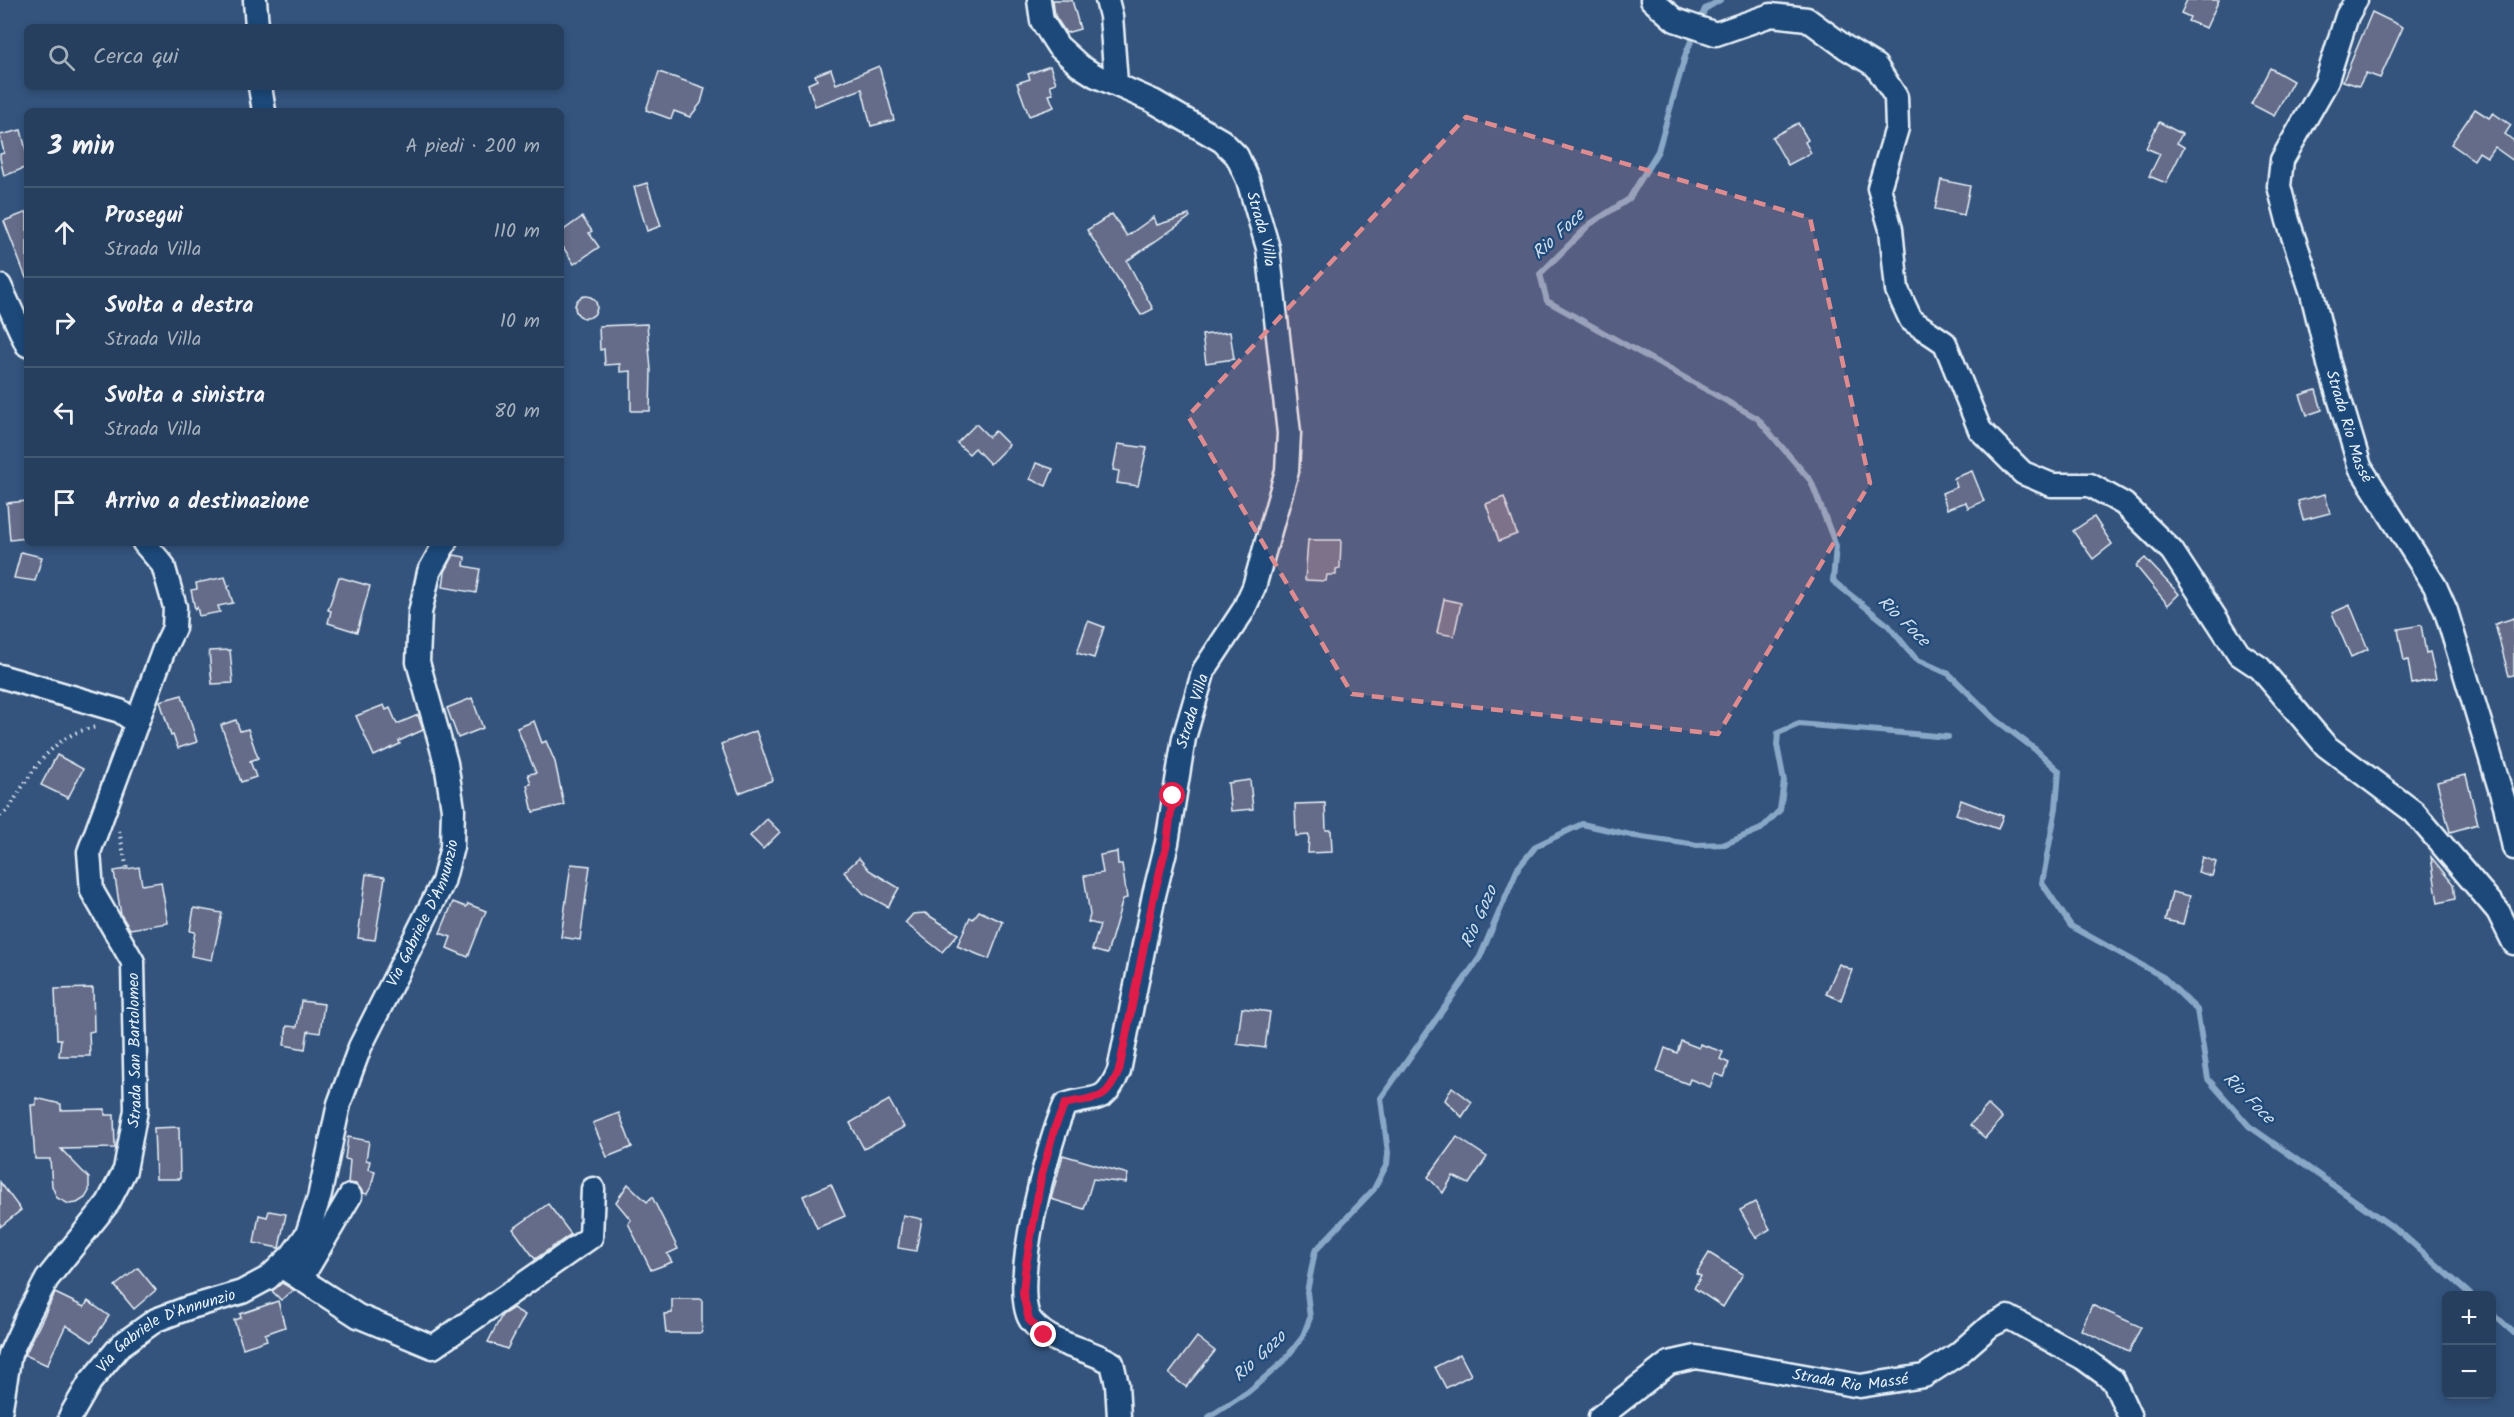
<!DOCTYPE html>
<html lang="it">
<head>
<meta charset="utf-8">
<style>
  :root { --surface:#273f5e; --page:#334a67; --text:#f1f3f6; --muted:#a4afbc; --line:#435873 }
  body { margin:0; font-family:Kalam,sans-serif; background:var(--page); color:var(--text) }
  .controls { position:absolute; right:18px; bottom:18px; display:grid; overflow:hidden; border-radius:9px; box-shadow:0 3px 9px #0003 }
  .controls button { width:54px; height:54px; display:grid; place-items:center; padding:0; border:0; border-bottom:2px solid var(--line); background:var(--surface); color:var(--text); font:30px sans-serif }
  .stop { position:absolute; width:18px; height:18px; margin:-14px; border:4px solid #e11d48; border-radius:50%; background:#fff }
  .stop.end { background:#e11d48; border-color:#fff; box-shadow:0 2px 6px #0008 }
  .list { margin:0; padding:0; list-style:none }
  h2 { display:flex; justify-content:space-between; align-items:center; height:78px; margin:0; padding:0 24px; font-size:26px }
  h2 small { font-size:20px; font-weight:400; color:var(--muted) }
  .list li { display:grid; grid-template-columns:39px 1fr auto; gap:18px; align-items:center; box-sizing:border-box; height:90px; padding:0 24px; border-top:2px solid var(--line) }
  .list b { display:block; font-size:22px; white-space:nowrap }
  .list p { margin:0; font-size:20px; white-space:nowrap; color:var(--muted) }
  .list em { font-size:20px; font-style:normal; color:var(--muted) }
  .icon { flex:none; width:33px; height:33px; fill:none; stroke:currentColor; stroke-width:2; stroke-linecap:round; stroke-linejoin:round }
  .map { position:relative; flex:none; width:2514px; height:1417px; overflow:hidden }
  .search { position:absolute; background:var(--surface); box-shadow:0 3px 9px #0003; left:24px; top:24px; width:540px; height:66px; display:flex; align-items:center; gap:15px; box-sizing:border-box; padding:0 21px; border-radius:9px; color:var(--muted); font-size:22px }
  .panel { position:absolute; background:var(--surface); box-shadow:0 3px 9px #0003; left:24px; top:108px; width:540px; height:438px; border-radius:9px }
  .map>svg:first-child { display:block }
</style>
</head>
<body>
<div class="map">
<svg width="2514" height="1417" viewBox="0 0 2514 1417">
  <rect width="100%" height="100%" fill="#34547e"/>
  <filter id="ink" filterUnits="userSpaceOnUse"><feTurbulence type="fractalNoise" baseFrequency=".0167" numOctaves="2"/><feDisplacementMap in="SourceGraphic" scale="12" xChannelSelector="R" yChannelSelector="G"/><feConvolveMatrix kernelMatrix="1 2 1 2 8 2 1 2 1" color-interpolation-filters="sRGB"/></filter>
  <g filter="url(#ink)">
    <g fill="none" stroke-linecap="round" stroke-linejoin="round">
      <g stroke="#89a7c6" stroke-width="6">
        <polyline points="1699,23 1705,9 1720,0"/>
        <polyline points="1695,32 1686,53 1658,151 1629,199 1590,224 1540,274 1547,301 1757,418 1811,481 1836,546 1833,581 1888,625 1916,659 1949,674 1995,719 2036,750 2059,771 2056,808 2042,883 2071,926 2163,977 2197,1010 2208,1079 2249,1126 2401,1233 2472,1296"/>
        <polyline points="2492,1313 2514,1333"/>
        <polyline points="1209,1417 1248,1392 1283,1362 1302,1338 1310,1318 1307,1292 1315,1251 1374,1189 1387,1164 1388,1153 1381,1098 1480,957 1518,868 1536,846 1582,824 1635,836 1697,845 1725,844 1761,829 1780,810 1784,781 1777,745 1778,733 1799,724 1948,737"/>
      </g>
    </g>
    <g fill="#656c89" stroke="#e8f1f8" stroke-width="1.5">
      <polygon points="1053,0 1072,0 1080,29 1066,33 1055,16"/>
      <polygon points="2187,0 2219,0 2206,28 2188,21 2190,17 2181,13"/>
      <polygon points="2372,12 2403,27 2380,78 2366,73 2359,86 2343,81"/>
      <polygon points="879,66 894,120 871,126 862,89 815,106 808,84 817,80 815,75 831,69 836,84"/>
      <polygon points="1050,66 1056,83 1050,85 1053,94 1049,95 1054,107 1029,116 1017,83 1030,79 1028,74"/>
      <polygon points="2270,68 2293,81 2274,116 2251,104"/>
      <polygon points="659,72 705,88 701,103 690,117 674,111 671,119 646,110"/>
      <polygon points="2475,109 2489,118 2493,113 2511,125 2505,134 2514,141 2514,161 2494,147 2487,157 2479,152 2474,160 2451,144"/>
      <polygon points="2159,122 2182,134 2177,143 2184,147 2166,183 2149,176 2160,154 2146,148"/>
      <polygon points="1798,123 1808,140 1805,142 1811,153 1788,165 1772,137"/>
      <polygon points="21,130 27,154 27,167 4,176 0,158 0,154 4,153 0,135"/>
      <polygon points="1941,180 1970,186 1964,215 1935,209"/>
      <polygon points="647,183 661,226 647,231 634,187"/>
      <polygon points="27,212 27,277 26,278 4,221"/>
      <polygon points="1112,214 1127,236 1154,217 1157,225 1189,215 1190,217 1127,261 1153,309 1141,315 1087,230"/>
      <polygon points="582,217 592,231 589,233 599,247 574,264 561,244 561,232"/>
      <circle cx="586" cy="307" r="11"/>
      <polygon points="647,324 651,370 650,411 631,411 631,371 620,372 620,364 605,365 604,349 600,350 599,326"/>
      <polygon points="1230,332 1234,359 1206,363 1202,335"/>
      <polygon points="2316,390 2322,410 2307,415 2300,395"/>
      <polygon points="976,424 989,437 995,431 1009,445 990,464 975,448 969,454 957,443"/>
      <polygon points="1118,444 1147,448 1138,486 1117,483 1119,471 1113,470"/>
      <polygon points="1036,463 1053,469 1046,486 1030,479"/>
      <polygon points="1972,471 1984,501 1968,508 1966,502 1947,509 1942,493 1957,487 1954,478"/>
      <polygon points="2325,494 2330,513 2303,520 2298,501"/>
      <polygon points="1504,497 1517,534 1499,541 1486,504"/>
      <polygon points="27,501 27,538 10,540 7,503"/>
      <polygon points="2094,517 2112,544 2093,559 2073,531"/>
      <polygon points="1308,540 1341,540 1340,568 1336,569 1336,575 1327,575 1326,581 1305,580"/>
      <polygon points="21,552 42,557 35,581 14,578"/>
      <polygon points="454,555 465,557 464,566 480,569 476,593 443,587 445,572"/>
      <polygon points="2145,558 2179,594 2168,605 2136,566"/>
      <polygon points="225,577 228,586 231,585 228,587 233,603 218,606 220,612 199,616 197,607 195,609 191,590 197,589 196,583"/>
      <polygon points="339,577 370,586 357,632 328,623 331,611 328,610"/>
      <polygon points="1444,599 1461,603 1454,636 1437,633"/>
      <polygon points="2350,605 2368,649 2351,657 2332,613"/>
      <polygon points="2514,618 2514,675 2509,676 2495,624"/>
      <polygon points="1088,621 1104,627 1094,658 1077,653"/>
      <polygon points="2421,625 2426,653 2430,652 2436,679 2412,684 2408,660 2404,661 2398,629"/>
      <polygon points="230,650 233,683 212,684 209,651"/>
      <polygon points="182,695 197,742 178,748 173,735 171,736 160,701"/>
      <polygon points="472,698 483,728 458,738 447,708"/>
      <polygon points="384,705 386,710 390,708 397,724 418,715 423,730 399,741 400,744 374,756 356,716"/>
      <polygon points="236,720 240,731 248,729 258,758 250,761 256,777 241,782 221,725"/>
      <polygon points="534,721 542,743 546,741 555,762 564,805 533,812 527,785 531,784 528,774 536,773 517,728"/>
      <polygon points="756,731 773,780 739,793 721,744"/>
      <polygon points="57,755 83,769 68,798 41,785"/>
      <polygon points="2466,775 2478,824 2450,832 2437,782"/>
      <polygon points="1250,780 1253,809 1231,811 1228,783"/>
      <polygon points="1961,800 2003,816 1998,829 1956,814"/>
      <polygon points="1325,803 1326,830 1331,830 1332,852 1308,853 1309,835 1296,836 1295,804"/>
      <polygon points="767,819 780,832 763,849 750,836"/>
      <polygon points="1117,852 1118,864 1122,864 1127,898 1123,899 1107,954 1092,950 1100,925 1088,922 1090,915 1084,876 1103,873 1100,855"/>
      <polygon points="2202,857 2216,862 2212,876 2198,872"/>
      <polygon points="2431,857 2453,884 2455,899 2438,903"/>
      <polygon points="859,858 869,870 899,888 888,907 863,893 844,872"/>
      <polygon points="571,864 590,866 580,940 561,937"/>
      <polygon points="139,867 142,885 161,882 168,923 130,929 121,915 114,871"/>
      <polygon points="366,874 385,877 375,940 358,938"/>
      <polygon points="2172,892 2190,896 2183,924 2165,920"/>
      <polygon points="453,902 466,907 468,904 486,911 468,957 447,948 451,937 440,933"/>
      <polygon points="194,908 222,913 212,960 191,956 195,932 190,931"/>
      <polygon points="979,911 1003,922 989,959 957,946 970,917 973,919"/>
      <polygon points="925,913 958,934 942,952 905,923 913,914"/>
      <polygon points="1839,964 1852,970 1841,1000 1826,994"/>
      <polygon points="93,988 94,1031 89,1032 90,1056 59,1056 61,1039 57,1039 55,989"/>
      <polygon points="301,1001 324,1004 320,1033 308,1031 305,1049 284,1045 287,1026 297,1027"/>
      <polygon points="1242,1008 1270,1012 1265,1048 1237,1044"/>
      <polygon points="1681,1041 1699,1048 1700,1044 1723,1052 1720,1059 1729,1063 1724,1077 1715,1074 1710,1087 1690,1079 1688,1084 1657,1072 1665,1048 1677,1053"/>
      <polygon points="1452,1087 1472,1102 1462,1117 1445,1100"/>
      <polygon points="36,1098 61,1104 61,1110 105,1109 105,1115 114,1115 115,1148 61,1149 89,1178 89,1191 85,1198 77,1203 69,1204 57,1198 52,1186 50,1159 35,1159 31,1105 36,1105"/>
      <polygon points="889,1100 904,1127 864,1149 850,1123"/>
      <polygon points="1988,1105 2002,1118 1985,1138 1970,1125"/>
      <polygon points="619,1113 632,1147 607,1157 593,1123"/>
      <polygon points="179,1127 180,1179 156,1179 154,1128"/>
      <polygon points="348,1137 369,1141 366,1160 370,1161 368,1169 375,1171 371,1187 367,1194 363,1193 356,1184 348,1183 350,1160 345,1159"/>
      <polygon points="1457,1137 1487,1157 1469,1184 1453,1176 1443,1193 1428,1177"/>
      <polygon points="1063,1155 1128,1174 1126,1183 1093,1179 1084,1209 1051,1199"/>
      <polygon points="0,1182 21,1210 0,1227"/>
      <polygon points="628,1184 647,1202 652,1197 678,1249 667,1254 672,1262 651,1270 628,1223 631,1220 616,1202"/>
      <polygon points="831,1184 845,1216 817,1228 803,1196"/>
      <polygon points="1755,1202 1770,1229 1756,1238 1740,1210"/>
      <polygon points="548,1204 571,1234 535,1259 513,1229"/>
      <polygon points="269,1211 286,1214 279,1248 254,1243 259,1215 267,1217"/>
      <polygon points="903,1215 922,1219 916,1251 898,1248"/>
      <polygon points="1709,1253 1743,1274 1723,1307 1694,1288 1701,1276 1696,1274"/>
      <polygon points="138,1268 156,1290 134,1309 115,1286"/>
      <polygon points="282,1283 294,1290 281,1300 272,1291"/>
      <polygon points="55,1293 84,1307 88,1301 109,1316 92,1342 66,1325 47,1365 25,1355"/>
      <polygon points="672,1299 702,1299 702,1333 666,1333 664,1314 672,1313"/>
      <polygon points="278,1301 285,1327 265,1334 267,1340 243,1348 234,1320 241,1318 240,1314"/>
      <polygon points="2092,1305 2141,1327 2129,1352 2081,1330"/>
      <polygon points="513,1308 525,1315 507,1349 488,1342 502,1315"/>
      <polygon points="1197,1337 1215,1351 1186,1387 1169,1374"/>
      <polygon points="1460,1354 1471,1375 1446,1388 1435,1367"/>
    </g>
    <g fill="none" stroke-linecap="round" stroke-linejoin="round">
      <defs>
        <g id="minor">
          <polyline points="255,0 257,27"/>
          <path id="s1" d="M1039,0L1042,21L1058,46L1080,66L1096,76L1153,101L1222,141L1237,156L1248,180L1268,248L1289,433L1287,471L1254,587L1243,611L1204,670L1184,738L1167,843L1154,895L1119,1071C1103,1107 1097,1094 1065,1105C1049,1140 1007,1293 1032,1322C1052,1346 1086,1347 1112,1363L1117,1384L1119,1417"/>
          <polyline points="1107,0 1111,16 1116,83"/>
          <polyline points="1652,0 1675,20 1716,34 1771,15 1807,19 1845,47 1876,66 1896,97 1897,128 1879,188 1891,229 1897,290 1911,320 1945,343 1980,430 2023,473 2052,485 2090,485 2124,504 2172,551 2239,654 2260,668 2326,746 2414,812 2498,911 2514,943"/>
          <path id="s2" d="M2356,0L2347,16L2326,83L2282,160L2279,186L2288,221L2312,293L2329,364L2360,467L2435,586L2446,611L2505,805L2514,848"/>
          <polyline points="260,87 264,111"/>
          <polyline points="0,286 27,345"/>
          <polyline points="0,676 120,711 137,723"/>
          <polyline points="281,1266 358,1316 433,1347 591,1237 593,1189"/>
          <polyline points="301,1279 350,1196"/>
          <path id="s3" d="M0,1413L10,1354L28,1315L47,1279L108,1203L125,1170L136,1110L133,962L92,891L89,852L164,649L174,628L175,607L163,565L144,543"/>
          <path id="s4" d="M70,1417L90,1382L121,1345L156,1320L188,1308L242,1292L268,1278L292,1255L307,1234L319,1198L339,1104L360,1047L443,882L452,847L453,809L446,763L418,662L420,613L429,572L445,543"/>
          <path id="s5" d="M1600,1417L1669,1363L1696,1357L1860,1386L1924,1376L1958,1354L1990,1326L2008,1317L2083,1358L2113,1380L2130,1417"/>
        </g>
      </defs>
      <use href="#minor" stroke="#e8f1f8" stroke-width="27"/>
      <g stroke="#e8f1f8" stroke-width="4" stroke-dasharray="1.5 4.5" stroke-linecap="butt">
        <path d="M0,816L8,810C30,775 52,732 98,727"/>
        <polyline points="119,831 127,869"/>
      </g>
      <use href="#minor" stroke="#1f4a7a" stroke-width="22"/>
    </g>
  </g>
  <g fill="none" stroke-linecap="round" stroke-linejoin="round" filter="url(#ink)">
    <path stroke="#e11d48" stroke-width="8" d="M1044,1335L1029,1320L1023,1294L1025,1271L1041,1177L1055,1127L1065,1104C1097,1095 1103,1106 1119,1071L1154,895L1167,843L1173,796"/>
  </g>
  <path fill="#df8c90" fill-opacity="0.2" stroke="#df8c90" stroke-width="4.5" stroke-dasharray="12 8" stroke-linejoin="round" d="M1466,117L1810,218L1870,483L1718,734L1352,694L1188,416Z"/>
  <g text-anchor="middle" dominant-baseline="central" stroke-width="4.5" stroke-linejoin="round" paint-order="stroke">
    <g font-size="16" fill="#e8f1f8" stroke="#1f4a7a">
      <text stroke="none"><textPath href="#s1" startOffset="340">Strada Villa</textPath></text>
      <text stroke="none"><textPath href="#s2" startOffset="454">Strada Rio Massé</textPath></text>
      <text transform="translate(1193 711) rotate(-73)">Strada Villa</text>
      <text stroke="none"><textPath href="#s4" startOffset="654">Via Gabriele D'Annunzio</textPath></text>
      <text stroke="none"><textPath href="#s3" startOffset="399">Strada San Bartolomeo</textPath></text>
      <text stroke="none"><textPath href="#s4" startOffset="135">Via Gabriele D'Annunzio</textPath></text>
      <text stroke="none"><textPath href="#s5" startOffset="272">Strada Rio Massé</textPath></text>
    </g>
    <g font-size="18" font-style="italic" fill="#d0deeb" stroke="#1f4a7a">
      <text transform="translate(1559 235) rotate(-43)">Rio Foce</text>
      <text transform="translate(1903 622) rotate(44)">Rio Foce</text>
      <text transform="translate(1480 917) rotate(-66)">Rio Gozo</text>
      <text transform="translate(2248 1099) rotate(45)">Rio Foce</text>
      <text transform="translate(1260 1357) rotate(-43)">Rio Gozo</text>
    </g>
  </g>
</svg>
<div class="controls">
<button>+</button>
<button>−</button>
</div>
<div class="stop" style="left:1173px;top:796px"></div>
<div class="stop end" style="left:1044px;top:1335px"></div>
<div class="search"><svg class="icon" aria-label="search" viewBox="0 0 24 24"><circle cx="10" cy="10" r="6"/><path d="M15 15l6 6"/></svg>Cerca qui</div>
<section class="panel">
<h2>3 min<small>A piedi · 200 m</small></h2>
<ul class="list">
<li><svg class="icon" aria-label="ahead" viewBox="0 0 24 24"><path d="M12 20V5M6 11l6-6 6 6"/></svg><div><b>Prosegui</b><p>Strada Villa</p></div><em>110 m</em></li>
<li><svg class="icon" aria-label="right" viewBox="0 0 24 24"><path d="M7 20v-9h11M14 6l5 5-5 5"/></svg><div><b>Svolta a destra</b><p>Strada Villa</p></div><em>10 m</em></li>
<li><svg class="icon" aria-label="left" viewBox="0 0 24 24"><path d="M17 20v-9H6M10 6l-5 5 5 5"/></svg><div><b>Svolta a sinistra</b><p>Strada Villa</p></div><em>80 m</em></li>
<li><svg class="icon" aria-label="arrive" viewBox="0 0 24 24"><path d="M6 21V4h12l-3 4 3 4H6"/></svg><div><b>Arrivo a destinazione</b></div></li>
</ul>
</section>
</div>
</body>
</html>
